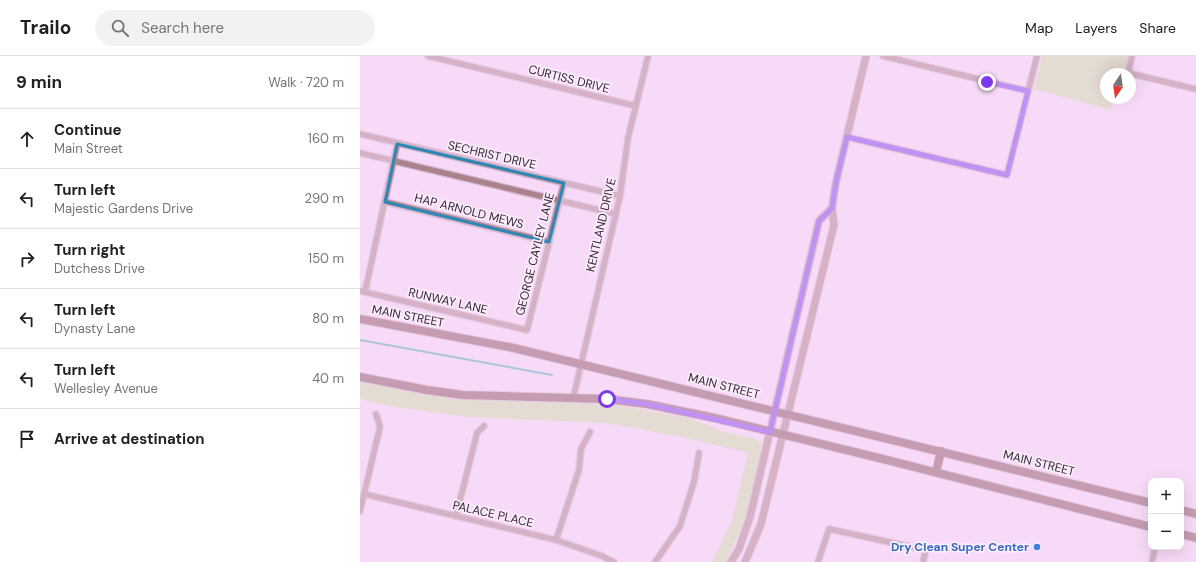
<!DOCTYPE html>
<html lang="en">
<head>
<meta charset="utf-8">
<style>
  :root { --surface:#fff; --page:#f2f2f2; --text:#202124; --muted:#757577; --line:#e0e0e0 }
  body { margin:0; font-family:"DM Sans",sans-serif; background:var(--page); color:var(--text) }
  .controls { position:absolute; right:12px; bottom:12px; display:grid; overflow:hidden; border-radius:8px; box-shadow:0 4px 16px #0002 }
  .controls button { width:36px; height:36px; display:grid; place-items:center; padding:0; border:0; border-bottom:1px solid var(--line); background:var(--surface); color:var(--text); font:20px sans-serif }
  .compass { position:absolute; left:740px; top:12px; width:36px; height:36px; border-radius:50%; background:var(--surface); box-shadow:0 4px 16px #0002; rotate:193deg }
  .stop { position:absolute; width:12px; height:12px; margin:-9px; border:3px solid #7c3aed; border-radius:50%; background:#fff }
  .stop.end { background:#7c3aed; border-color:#fff; box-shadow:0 1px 4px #0008 }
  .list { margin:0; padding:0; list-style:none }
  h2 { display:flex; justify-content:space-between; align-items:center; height:52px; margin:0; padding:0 16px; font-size:17px }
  h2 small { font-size:13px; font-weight:400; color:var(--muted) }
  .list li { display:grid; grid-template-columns:26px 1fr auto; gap:12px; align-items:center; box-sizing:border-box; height:60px; padding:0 16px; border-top:1px solid var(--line) }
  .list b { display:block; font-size:15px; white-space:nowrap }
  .list p { margin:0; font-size:13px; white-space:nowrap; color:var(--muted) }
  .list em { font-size:13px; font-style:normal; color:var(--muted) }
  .icon { flex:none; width:22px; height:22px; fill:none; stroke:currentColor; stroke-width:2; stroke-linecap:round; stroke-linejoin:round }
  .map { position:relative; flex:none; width:836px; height:506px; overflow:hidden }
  header { display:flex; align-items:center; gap:24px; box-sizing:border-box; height:56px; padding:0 20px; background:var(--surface); border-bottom:1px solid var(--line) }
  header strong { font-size:19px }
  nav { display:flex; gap:22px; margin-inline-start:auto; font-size:14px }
  .search { width:280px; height:36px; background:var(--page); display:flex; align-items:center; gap:10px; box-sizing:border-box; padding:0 14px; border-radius:22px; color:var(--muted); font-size:15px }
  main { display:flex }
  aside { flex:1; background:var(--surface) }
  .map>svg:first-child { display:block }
</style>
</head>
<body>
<header>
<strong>Trailo</strong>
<div class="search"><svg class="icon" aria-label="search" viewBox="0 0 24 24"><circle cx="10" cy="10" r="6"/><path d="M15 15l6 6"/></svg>Search here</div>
<nav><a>Map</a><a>Layers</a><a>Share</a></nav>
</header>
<main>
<aside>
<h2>9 min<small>Walk · 720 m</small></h2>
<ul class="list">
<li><svg class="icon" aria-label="ahead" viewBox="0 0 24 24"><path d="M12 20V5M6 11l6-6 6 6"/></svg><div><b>Continue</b><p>Main Street</p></div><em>160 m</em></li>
<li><svg class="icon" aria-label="left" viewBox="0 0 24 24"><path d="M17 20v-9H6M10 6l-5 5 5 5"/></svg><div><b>Turn left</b><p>Majestic Gardens Drive</p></div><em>290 m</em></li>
<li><svg class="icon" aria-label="right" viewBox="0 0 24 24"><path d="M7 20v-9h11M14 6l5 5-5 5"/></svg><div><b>Turn right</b><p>Dutchess Drive</p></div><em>150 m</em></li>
<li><svg class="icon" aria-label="left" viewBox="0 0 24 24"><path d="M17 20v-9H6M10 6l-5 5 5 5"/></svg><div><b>Turn left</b><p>Dynasty Lane</p></div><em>80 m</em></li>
<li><svg class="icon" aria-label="left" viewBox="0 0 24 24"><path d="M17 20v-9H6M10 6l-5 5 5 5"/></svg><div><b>Turn left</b><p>Wellesley Avenue</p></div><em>40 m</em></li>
<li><svg class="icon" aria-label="arrive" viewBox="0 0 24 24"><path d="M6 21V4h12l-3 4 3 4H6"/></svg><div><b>Arrive at destination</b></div></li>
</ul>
</aside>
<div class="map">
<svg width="836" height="506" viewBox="0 0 836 506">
  <rect width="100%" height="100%" fill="#f7daf7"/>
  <g fill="#ccdca6">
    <polygon points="682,0 769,0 765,18 746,18 746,42 753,42 751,54 674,33"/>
    <path d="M0,324L34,331L230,346L268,351L332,363L361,375L396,383L404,390L402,400C393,437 384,472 366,506H352L372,464L388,397L322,381L246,367L108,361L29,350L0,343Z"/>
  </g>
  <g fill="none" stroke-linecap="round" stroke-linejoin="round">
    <polyline stroke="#4eacaf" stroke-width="2" points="0,284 192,319"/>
    <defs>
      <g id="minor">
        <polyline points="68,0 276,50"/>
        <polyline points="523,0 668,35"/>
        <polyline points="772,0 768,17 836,33"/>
        <polyline points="0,78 260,140"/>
        <polyline points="487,81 647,119 677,0"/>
        <polyline points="0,97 256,158"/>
        <polyline points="25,146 189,186"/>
        <polyline points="0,235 167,274 204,127"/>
        <polyline points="5,236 37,88"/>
        <polyline points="213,343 260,140 268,82 288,0"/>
        <polyline points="4,438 196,484 242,500 254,506"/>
        <polyline points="0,455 20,371 16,358"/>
        <polyline points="96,460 117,377 124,370"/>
        <polyline points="196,484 219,414 221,393 230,376"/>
        <polyline points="295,506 320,470 334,426 339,397"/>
        <polyline points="458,506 469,473 566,494 563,506"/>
        <polyline points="792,506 795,491"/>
      </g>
      <g id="tertiary">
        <polyline points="371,506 379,493 390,461 459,165 472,152"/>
        <polyline points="385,506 401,468 474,169 472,152 476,126 506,0"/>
      </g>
      <g id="secondary">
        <polyline points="0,263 154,292 791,447"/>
        <polyline points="0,321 67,334 103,339 247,343 287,348 355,362 523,403 791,471"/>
        <polyline points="576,416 581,395"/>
        <polyline points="821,454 836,458"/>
        <polyline points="821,478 836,482"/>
      </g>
    </defs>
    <use href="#minor" stroke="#d0b6d0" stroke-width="8"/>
    <use href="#tertiary" stroke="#d0b6d0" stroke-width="9"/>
    <use href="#secondary" stroke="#d0b6d0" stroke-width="10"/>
    <use href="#minor" stroke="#ab818b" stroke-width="5.5"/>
    <use href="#tertiary" stroke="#ab818b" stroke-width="7"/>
    <use href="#secondary" stroke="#8b5160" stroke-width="8"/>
  </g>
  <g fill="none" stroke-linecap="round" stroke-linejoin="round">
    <polyline stroke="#7c3aed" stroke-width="5" points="247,343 287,348 410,376 459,165 472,152 476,126 487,81 647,119 668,35 627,26"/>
  </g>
  <path d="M0 0H836V506H0ZM37,88L204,127L189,186L25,146Z" fill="#f7daf7" fill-opacity=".55" fill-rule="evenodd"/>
  <path fill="none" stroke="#2e87b5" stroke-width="3" stroke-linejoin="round" d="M37,88L204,127L189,186L25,146Z"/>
  <circle fill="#3f7fe0" stroke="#fdecfd" stroke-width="1.5" cx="677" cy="491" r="4"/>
  <g text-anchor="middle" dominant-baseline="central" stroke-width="3.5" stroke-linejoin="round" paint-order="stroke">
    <g font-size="12" fill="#322833" stroke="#fdecfd">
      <text transform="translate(209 23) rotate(14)">CURTISS DRIVE</text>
      <text transform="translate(132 99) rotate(13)">SECHRIST DRIVE</text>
      <text transform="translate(109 155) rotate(14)">HAP ARNOLD MEWS</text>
      <text transform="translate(241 169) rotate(-77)">KENTLAND DRIVE</text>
      <text transform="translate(175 198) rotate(-76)">GEORGE CAYLEY LANE</text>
      <text transform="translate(88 245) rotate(13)">RUNWAY LANE</text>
      <text transform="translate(48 260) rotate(11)">MAIN STREET</text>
      <text transform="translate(364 330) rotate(14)">MAIN STREET</text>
      <text transform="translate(679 407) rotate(14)">MAIN STREET</text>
      <text transform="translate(133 458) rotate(13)">PALACE PLACE</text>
    </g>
    <g font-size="12" font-weight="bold" fill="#366cbe" stroke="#fdecfd" text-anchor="end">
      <text x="669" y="491">Dry Clean Super Center</text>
    </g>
  </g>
</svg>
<div class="controls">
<button>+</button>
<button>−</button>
</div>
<svg class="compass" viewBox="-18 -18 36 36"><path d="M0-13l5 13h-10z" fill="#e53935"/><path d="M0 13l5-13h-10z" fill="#757577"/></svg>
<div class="stop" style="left:247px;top:343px"></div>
<div class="stop end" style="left:627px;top:26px"></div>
</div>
</main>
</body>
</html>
